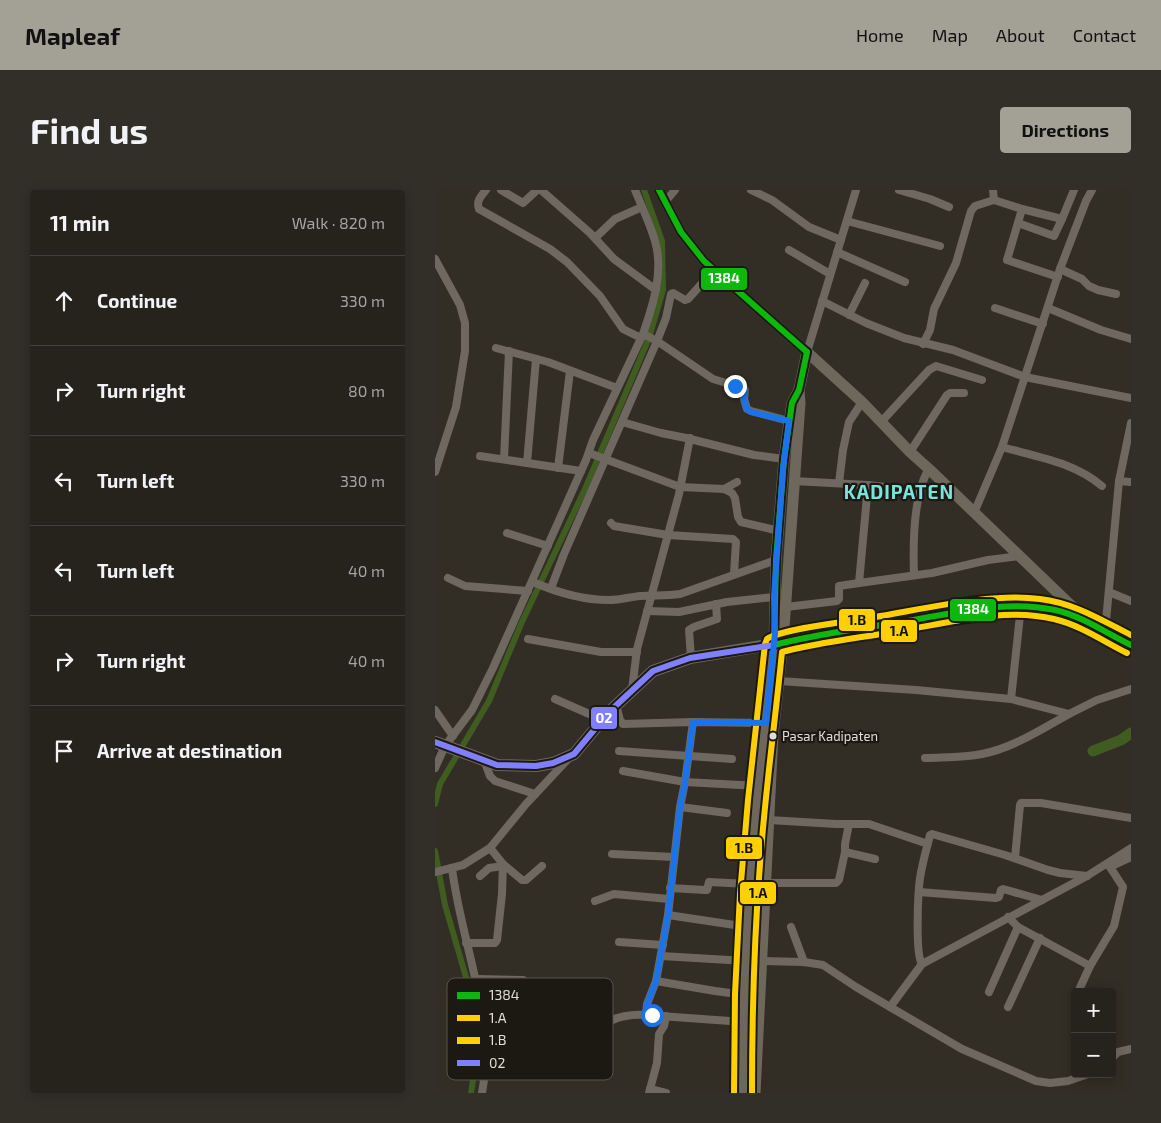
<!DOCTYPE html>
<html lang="en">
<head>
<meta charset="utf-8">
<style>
  :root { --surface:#26221c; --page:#322f29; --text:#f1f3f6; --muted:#a4a4a3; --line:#423f3b; --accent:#a3a095 }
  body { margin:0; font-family:"Exo 2",sans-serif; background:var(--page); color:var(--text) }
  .controls { position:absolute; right:15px; bottom:15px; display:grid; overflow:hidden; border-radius:5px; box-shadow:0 2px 12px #0003 }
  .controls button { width:45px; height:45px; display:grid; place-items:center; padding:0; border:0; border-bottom:1px solid var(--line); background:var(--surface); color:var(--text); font:25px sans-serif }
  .stop { position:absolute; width:15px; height:15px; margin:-11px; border:4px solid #1a73e8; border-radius:50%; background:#fff }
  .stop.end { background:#1a73e8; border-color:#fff; box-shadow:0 1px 5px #0008 }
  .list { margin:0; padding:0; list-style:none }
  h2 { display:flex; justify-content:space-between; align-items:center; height:65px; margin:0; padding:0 20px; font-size:21px }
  h2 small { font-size:16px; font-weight:400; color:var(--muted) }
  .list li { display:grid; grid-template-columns:32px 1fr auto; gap:15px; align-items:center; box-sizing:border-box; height:90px; padding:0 20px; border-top:1px solid var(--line) }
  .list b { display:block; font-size:19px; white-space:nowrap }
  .list em { font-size:16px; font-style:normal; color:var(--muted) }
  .icon { flex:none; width:28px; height:28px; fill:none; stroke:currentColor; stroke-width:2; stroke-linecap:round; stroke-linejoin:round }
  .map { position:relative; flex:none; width:696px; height:903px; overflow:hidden; border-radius:5px }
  header { display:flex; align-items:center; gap:30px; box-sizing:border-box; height:70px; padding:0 25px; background:var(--accent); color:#111 }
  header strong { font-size:24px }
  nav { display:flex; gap:28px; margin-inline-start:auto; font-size:18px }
  .intro { display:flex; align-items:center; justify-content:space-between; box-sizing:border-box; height:120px; padding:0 30px }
  h1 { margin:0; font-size:35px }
  .button { padding:12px 22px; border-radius:5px; background:var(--accent); color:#111; font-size:18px; font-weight:700 }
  main { display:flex; gap:30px; padding:0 30px }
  aside { flex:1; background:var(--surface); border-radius:5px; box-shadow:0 2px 12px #0003 }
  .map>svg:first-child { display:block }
</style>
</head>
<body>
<header>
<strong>Mapleaf</strong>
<nav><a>Home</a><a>Map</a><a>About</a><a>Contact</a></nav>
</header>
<div class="intro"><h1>Find us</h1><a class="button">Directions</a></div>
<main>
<aside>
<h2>11 min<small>Walk · 820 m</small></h2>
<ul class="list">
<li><svg class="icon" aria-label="ahead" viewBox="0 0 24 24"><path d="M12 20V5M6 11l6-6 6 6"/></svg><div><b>Continue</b></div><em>330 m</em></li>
<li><svg class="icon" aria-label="right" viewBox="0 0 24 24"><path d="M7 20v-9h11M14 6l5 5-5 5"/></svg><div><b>Turn right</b></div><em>80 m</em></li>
<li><svg class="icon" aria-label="left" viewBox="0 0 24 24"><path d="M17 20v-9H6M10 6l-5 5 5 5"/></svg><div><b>Turn left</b></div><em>330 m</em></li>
<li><svg class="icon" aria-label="left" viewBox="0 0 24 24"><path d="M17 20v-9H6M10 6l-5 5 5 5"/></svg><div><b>Turn left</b></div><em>40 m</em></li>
<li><svg class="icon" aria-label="right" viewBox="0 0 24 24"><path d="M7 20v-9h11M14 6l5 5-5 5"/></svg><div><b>Turn right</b></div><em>40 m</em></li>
<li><svg class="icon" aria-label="arrive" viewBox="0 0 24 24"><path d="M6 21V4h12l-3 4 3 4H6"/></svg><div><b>Arrive at destination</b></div></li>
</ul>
</aside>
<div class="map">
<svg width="696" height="903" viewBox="0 0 696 903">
  <rect width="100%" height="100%" fill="#322e25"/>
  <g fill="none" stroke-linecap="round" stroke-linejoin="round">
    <g stroke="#405c20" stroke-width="6">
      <polyline points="0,614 5,594 54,511 86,434 150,299 214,148 228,100 227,51 209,0"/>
      <polyline points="0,661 10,715 33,794 40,878 36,903"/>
    </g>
    <polyline stroke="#405c20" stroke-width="11" points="658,561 686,550 696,543"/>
    <g stroke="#6e6860" stroke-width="8">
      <path d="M51,0C46,6 41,11 44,19L115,59L132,72L165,106L188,139L206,148"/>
      <polyline points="66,0 88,13 102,0"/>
      <polyline points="106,0 155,43 179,69 221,100"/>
      <polyline points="316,0 337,10 374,37 406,50"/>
      <polyline points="464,0 495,9 514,17"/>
      <polyline points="559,10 587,19 572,70 623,87"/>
      <polyline points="230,12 240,0"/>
      <polyline points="587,19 627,29 639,0"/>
      <polyline points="412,31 505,56"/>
      <polyline points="583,33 619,46 627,29"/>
      <polyline points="160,48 180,29 207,17"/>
      <polyline points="354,60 395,84"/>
      <polyline points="402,62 470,92"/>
      <polyline points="0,69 25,115 30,133 30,161 21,217 0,282"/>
      <polyline points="625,79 647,89 654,96 663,100 681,104"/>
      <polyline points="387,111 431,133 469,148 518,160 590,187 696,208"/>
      <polyline points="560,118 608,134"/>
      <polyline points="613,118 666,140 696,149"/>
      <polyline points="414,125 430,93"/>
      <polyline points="208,144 222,151 278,189 308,198 310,200 309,209 312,219 316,221 354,231"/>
      <polyline points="488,154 495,140 499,119 521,73 536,21 540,16 559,10 558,0"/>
      <polyline points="61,158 113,172 182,198"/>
      <polyline points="372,162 421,0"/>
      <polyline points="447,231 494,180 501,176 547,190"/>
      <polyline points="187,232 226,243 251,248 319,265 349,269"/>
      <path d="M567,257C603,267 638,272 667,296"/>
      <polyline points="475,262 512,205 515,203 529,203"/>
      <polyline points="154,263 245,297 289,299 297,303 300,308 303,327 306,332 344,341"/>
      <polyline points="45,266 146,281"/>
      <polyline points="69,269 74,161"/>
      <polyline points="92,273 101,169"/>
      <polyline points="123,278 135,181"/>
      <polyline points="358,291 433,295 424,393 497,383 553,370 585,366"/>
      <polyline points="684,291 696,292"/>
      <polyline points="404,293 408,260 414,232 427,212"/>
      <polyline points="433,295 459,298"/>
      <polyline points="289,299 302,292"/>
      <polyline points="539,323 567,257 625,79 651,11 657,0"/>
      <polyline points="176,333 179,336 233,345 298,349 301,352 299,384"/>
      <polyline points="72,343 113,356"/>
      <path d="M479,385C478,356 478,304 494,279"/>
      <polyline points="13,388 30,396 93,401"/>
      <path d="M98,392C121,402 149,410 174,410C185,410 195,407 205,406C218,405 231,406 245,404L341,370"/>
      <polyline points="116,398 129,364 222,151 231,128 236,104 238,103 250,110 253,109 279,80"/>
      <polyline points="674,402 696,411"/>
      <polyline points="351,417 402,411 404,409 404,396 424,393"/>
      <polyline points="212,421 244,422 292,412 339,407"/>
      <polyline points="670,442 684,291 696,233"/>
      <polyline points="93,449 166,462 202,462"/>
      <polyline points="256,468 254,440 259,437 282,429 281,414"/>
      <polyline points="344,491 481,500 576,509 634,524 662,510 696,499"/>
      <polyline points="197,500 202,459 244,304 255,248"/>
      <polyline points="120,509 168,530"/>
      <polyline points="576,509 586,416"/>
      <polyline points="181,515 185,530 188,534 258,532 331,533"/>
      <polyline points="0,520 18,546"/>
      <polyline points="258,532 250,592 245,617 233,725 221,791 212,814 211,825 309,832"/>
      <polyline points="184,561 297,569"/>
      <path d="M490,568C509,567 528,568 547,564C578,558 607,539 634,524"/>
      <polyline points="49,570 55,586 60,591 100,604"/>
      <path d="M0,578L10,556L37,520L58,478L151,270L158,250L208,144C218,115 229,82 220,51C215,34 207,17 200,0"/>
      <polyline points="188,581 250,592 324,596"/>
      <polyline points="245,617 292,623"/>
      <polyline points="334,630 401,634 434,634 490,653 493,653 495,645 497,644 570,665 613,680 625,683 652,686"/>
      <polyline points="410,662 410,654 414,634"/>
      <polyline points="177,664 239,667"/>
      <polyline points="580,668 585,615 586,613 606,613 696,628"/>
      <polyline points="68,674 87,690 91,690 107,676"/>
      <polyline points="675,677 696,667"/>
      <path d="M17,678C26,753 61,827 47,903"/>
      <polyline points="0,682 28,675 55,658 91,614 134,568"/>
      <polyline points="45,686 54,678 68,676"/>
      <polyline points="331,693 401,693 404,690 410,662 440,669"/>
      <polyline points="235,698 270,700 272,700 274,692 314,694"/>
      <polyline points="484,702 561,708 564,707 566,700 568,699 607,710"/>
      <polyline points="160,711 179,704 234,709"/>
      <polyline points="233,725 313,737"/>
      <polyline points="573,727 583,737 655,776"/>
      <polyline points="356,737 369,772"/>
      <polyline points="184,752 228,755"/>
      <polyline points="31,753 60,753 62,750 67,704 68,674 55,658"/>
      <polyline points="226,766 311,771"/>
      <polyline points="327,771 369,772 388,775 421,797 455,817 487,774 652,686 696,658"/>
      <path d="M487,774C480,764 483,702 485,688C487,676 490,664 493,653"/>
      <polyline points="42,789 88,790"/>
      <polyline points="221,791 280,801 310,805"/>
      <polyline points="554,802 583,737"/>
      <polyline points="643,802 655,776 679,736 688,697 675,677"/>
      <polyline points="455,817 527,859 601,891 615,893 633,891 653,884"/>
      <polyline points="573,817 605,748"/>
      <path d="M128,863C139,861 151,855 159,848C163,844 165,839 169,835C180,826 198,824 211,825"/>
      <polyline points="677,868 683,862 696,859"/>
      <polyline points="215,899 231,903"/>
      <polyline points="214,903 222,873 224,844 229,836 231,826"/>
    </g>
    <polyline stroke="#716a5f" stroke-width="10" points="224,0 246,42 269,71 372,162"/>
    <g stroke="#6e675c" stroke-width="11">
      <polyline points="372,162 427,212 475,262 494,279 650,429"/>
      <polyline points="308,903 308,852 314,694 321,619 339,455 341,370 349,269 357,213 364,200"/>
      <polyline points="320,903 338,544 348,452 365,213 364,200 372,162"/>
    </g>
    <path stroke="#6d665b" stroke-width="12" d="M0,552L62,575L101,576L118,573L139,564L174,522L218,481L255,468L547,419C571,417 597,414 621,420C648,427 671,443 696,455"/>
    <defs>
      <g id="bus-1">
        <polyline points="224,0 246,42 269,71 372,162"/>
        <path d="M372,162L364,200L357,213L349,269L341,370L339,455C381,444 423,439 466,432C516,424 570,409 620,420C647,426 671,443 696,455"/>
      </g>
      <path id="bus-2" d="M317,903C317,827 319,751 325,674C330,603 340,533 347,462C385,452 425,448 464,441C514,433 569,417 619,429C645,435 668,451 692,463"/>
      <path id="bus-3" d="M299,903L300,804L305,704L313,610L330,454L332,449C346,439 409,432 428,429C481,421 553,402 605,409C639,413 666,430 696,445"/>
      <polyline id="bus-4" points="0,552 62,575 101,576 118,573 139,564 174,522 218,481 255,468 339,455"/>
    </defs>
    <use href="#bus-1" stroke="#1c1912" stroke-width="10"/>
    <use href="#bus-2" stroke="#1c1912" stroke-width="10"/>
    <use href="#bus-3" stroke="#1c1912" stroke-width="10"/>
    <use href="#bus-4" stroke="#1c1912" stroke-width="10"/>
    <use href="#bus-1" stroke="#0db80d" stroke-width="6"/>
    <use href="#bus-2" stroke="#ffd000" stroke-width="6"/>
    <use href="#bus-3" stroke="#ffd000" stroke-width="6"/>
    <use href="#bus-4" stroke="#8080ff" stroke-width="6"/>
  </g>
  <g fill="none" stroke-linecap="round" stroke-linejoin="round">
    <polyline stroke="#1a73e8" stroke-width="6" points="217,825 211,825 212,814 221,791 233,725 245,617 250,592 258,532 331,533 340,443 339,407 348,279 354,231 316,222 312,219 309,210 310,200 300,196"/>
  </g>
  <circle fill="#e0ddd2" stroke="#1c1912" stroke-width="2" cx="338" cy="546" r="4.5"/>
  <g text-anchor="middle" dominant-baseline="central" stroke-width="4.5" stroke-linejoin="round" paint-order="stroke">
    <g font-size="13" fill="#e0ddd2" stroke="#1c1912" text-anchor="start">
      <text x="347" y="546">Pasar Kadipaten</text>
    </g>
    <g font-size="19" font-weight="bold" letter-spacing="1" fill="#79e3dc" stroke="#1c1912">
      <text x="464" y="301">KADIPATEN</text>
    </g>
  </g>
  <rect x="12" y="788" width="166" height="102" rx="8" fill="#1c1912" stroke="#57544c" stroke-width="1"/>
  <rect x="22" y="802" width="23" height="7" fill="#0db80d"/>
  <rect x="22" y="825" width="23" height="6" fill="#ffd000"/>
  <rect x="22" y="847" width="23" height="7" fill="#ffd000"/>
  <rect x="22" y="870" width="23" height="6" fill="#8080ff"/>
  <g font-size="14" fill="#e0ddd2">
    <text x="54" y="810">1384</text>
    <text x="54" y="833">1.A</text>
    <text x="54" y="855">1.B</text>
    <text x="54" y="878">02</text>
  </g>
  <g stroke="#1c1912" stroke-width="2">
    <rect x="265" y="77" width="48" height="24" rx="5" fill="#0db80d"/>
    <rect x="514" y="408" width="48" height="24" rx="5" fill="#0db80d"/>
    <rect x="403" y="418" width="38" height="24" rx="5" fill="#ffd000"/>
    <rect x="445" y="429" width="38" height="24" rx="5" fill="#ffd000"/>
    <rect x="155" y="516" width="28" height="24" rx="5" fill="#8080ff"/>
    <rect x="290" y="646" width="38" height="24" rx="5" fill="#ffd000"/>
    <rect x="304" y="691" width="38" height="24" rx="5" fill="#ffd000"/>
  </g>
  <g font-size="14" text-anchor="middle" font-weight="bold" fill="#fff">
    <text x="289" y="93">1384</text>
    <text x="538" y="424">1384</text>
    <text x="169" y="533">02</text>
  </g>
  <g font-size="14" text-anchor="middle" font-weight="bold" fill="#111">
    <text x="422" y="435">1.B</text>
    <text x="464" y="446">1.A</text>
    <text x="309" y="663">1.B</text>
    <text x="323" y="708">1.A</text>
  </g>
</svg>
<div class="controls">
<button>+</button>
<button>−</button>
</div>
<div class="stop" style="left:217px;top:825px"></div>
<div class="stop end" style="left:300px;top:196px"></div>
</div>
</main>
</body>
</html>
